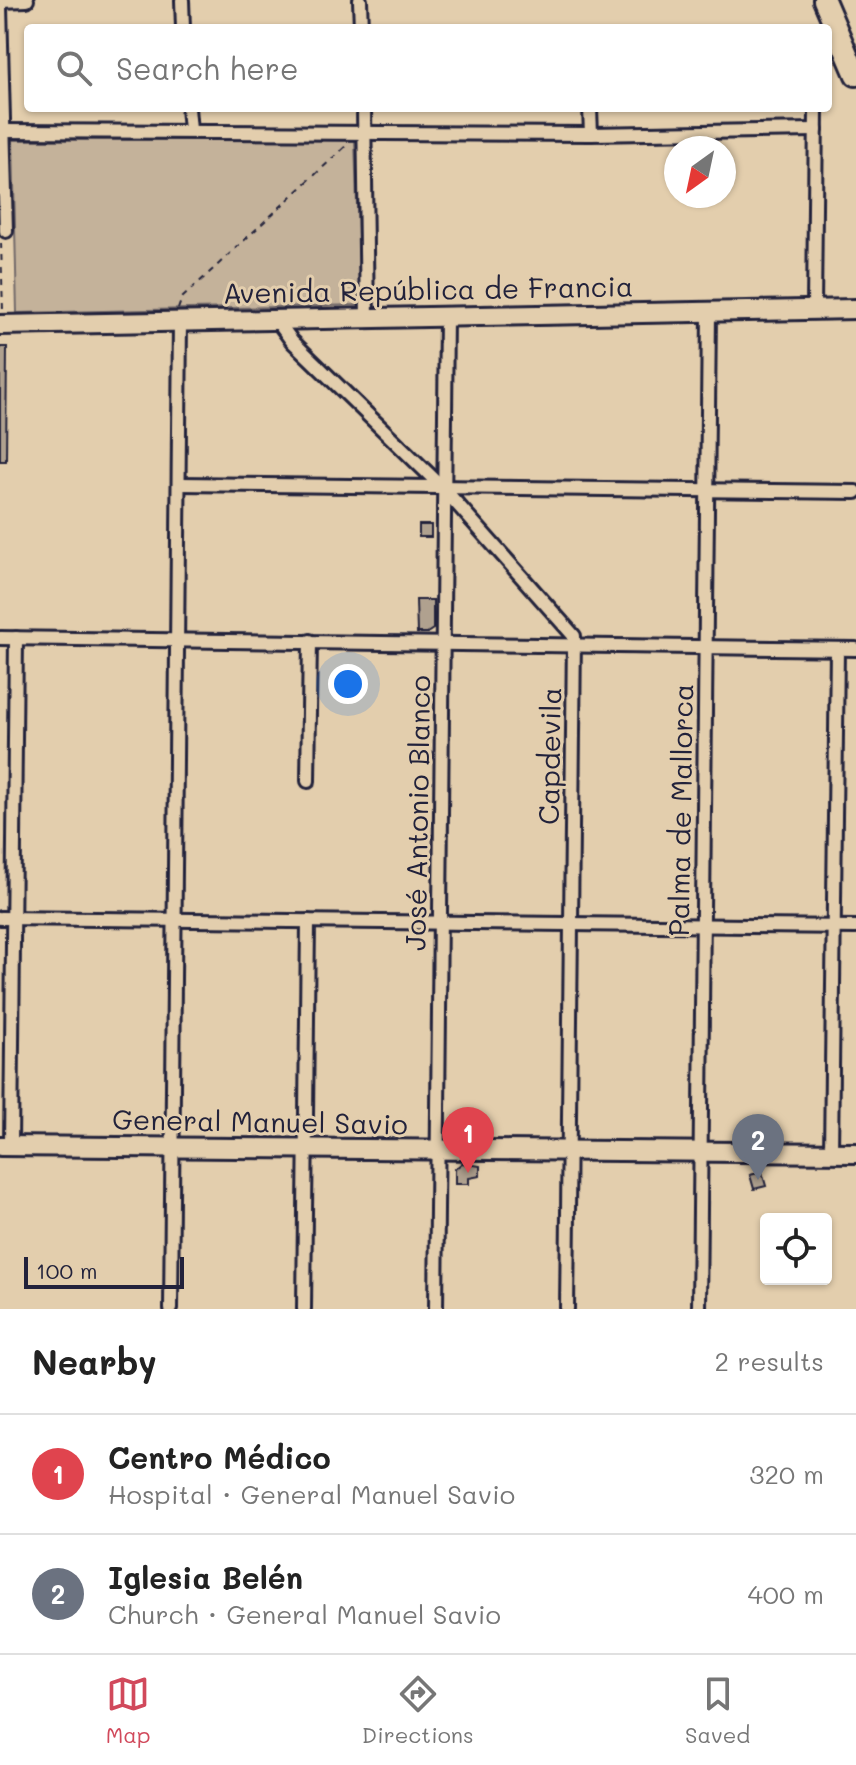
<!DOCTYPE html>
<html lang="en">
<head>
<meta charset="utf-8">
<style>
  :root { --surface:#fff; --page:#f2f2f2; --text:#222; --muted:#767676; --line:#e0e0e0; --accent:#d1495b }
  body { margin:0; font-family:Mali,sans-serif; background:var(--page); color:var(--text) }
  .controls { position:absolute; right:24px; bottom:24px; display:grid; overflow:hidden; border-radius:8px; box-shadow:0 2px 6px #0004 }
  .controls button { width:72px; height:72px; display:grid; place-items:center; padding:0; border:0; border-bottom:2px solid var(--line); background:var(--surface); color:var(--text); font:40px sans-serif }
  .compass { position:absolute; left:664px; top:136px; width:72px; height:72px; border-radius:50%; background:var(--surface); box-shadow:0 2px 6px #0004; rotate:213deg }
  .scale { position:absolute; left:24px; bottom:20px; width:160px; box-sizing:border-box; padding-left:8px; border:4px solid #22223b; border-top:0; font-size:22px; line-height:28px; white-space:nowrap; color:#22223b; -webkit-text-stroke:6px #e3cead; paint-order:stroke }
  .you { position:absolute; left:348px; top:684px; width:28px; height:28px; margin:-20px; border:6px solid #fff; border-radius:50%; background:#1a73e8; box-shadow:0 0 0 12px #1a73e833 }
  .badge { display:grid; place-items:center; width:52px; height:52px; border-radius:50%; background:var(--accent); color:#fff; font-size:26px; font-weight:700 }
  .pin { position:absolute; translate:-50% -66px; filter:drop-shadow(0 2px 4px #0008) }
  .pin::after { content:''; position:absolute; top:42px; width:28px; height:24px; background:inherit; clip-path:polygon(0 0,100% 0,50% 100%) }
  .list { margin:0; padding:0; list-style:none }
  h2 { display:flex; justify-content:space-between; align-items:center; height:104px; margin:0; padding:0 32px; font-size:34px }
  h2 small { font-size:26px; font-weight:400; color:var(--muted) }
  .list li { display:grid; grid-template-columns:52px 1fr auto; gap:24px; align-items:center; box-sizing:border-box; height:120px; padding:0 32px; border-top:2px solid var(--line) }
  .list b { display:block; font-size:30px; white-space:nowrap }
  .list p { margin:0; font-size:26px; white-space:nowrap; color:var(--muted) }
  .list em { font-size:26px; font-style:normal; color:var(--muted) }
  .icon { flex:none; width:44px; height:44px; fill:none; stroke:currentColor; stroke-width:2; stroke-linecap:round; stroke-linejoin:round }
  .map { position:relative; flex:none; width:856px; height:1309px; overflow:hidden }
  .search { position:absolute; background:var(--surface); box-shadow:0 2px 6px #0004; left:24px; right:24px; top:24px; height:88px; display:flex; align-items:center; gap:20px; box-sizing:border-box; padding:0 28px; border-radius:8px; color:var(--muted); font-size:30px }
  .sheet { height:344px; background:var(--surface) }
  nav { display:flex; justify-content:space-around; align-items:center; box-sizing:border-box; height:112px; border-top:2px solid var(--line); background:var(--surface); font-size:22px; color:var(--muted) }
  nav a { display:grid; justify-items:center; gap:4px }
  nav .on { color:var(--accent) }
  .map>svg:first-child { display:block }
</style>
</head>
<body>
<div class="map">
<svg width="856" height="1309" viewBox="0 0 856 1309">
  <rect width="100%" height="100%" fill="#e3cead"/>
  <filter id="ink" filterUnits="userSpaceOnUse"><feTurbulence type="fractalNoise" baseFrequency=".0125" numOctaves="2"/><feDisplacementMap in="SourceGraphic" scale="16" xChannelSelector="R" yChannelSelector="G"/><feConvolveMatrix kernelMatrix="1 2 1 2 8 2 1 2 1" color-interpolation-filters="sRGB"/></filter>
  <g filter="url(#ink)">
    <polygon fill="#c4b29a" stroke="#736a6a" stroke-width="2" points="355,139 360,305 17,313 13,140"/>
    <g fill="#b0a18f" stroke="#22223b" stroke-width="2">
      <polygon points="0,347 7,347 6,461 0,461"/>
      <rect x="419" y="525" width="12" height="12"/>
      <polygon points="416,600 433,600 433,629 427,633 417,633"/>
      <polygon points="462,1163 480,1166 480,1176 469,1178 469,1184 455,1184 455,1169"/>
      <polygon points="762,1172 766,1186 754,1189 750,1175"/>
    </g>
    <g fill="none" stroke-linecap="round" stroke-linejoin="round">
      <defs>
        <g id="minor">
          <polyline points="182,0 183,28"/>
          <polyline points="360,0 361,28"/>
          <polyline points="0,1 27,0"/>
          <polyline points="0,7 6,231"/>
          <polyline points="188,108 190,130"/>
          <polyline points="364,108 367,319"/>
          <polyline points="590,108 591,134"/>
          <polyline points="0,131 591,134 816,130"/>
          <polyline points="814,309 816,108"/>
          <polyline points="278,322 292,341 444,489 574,636 567,1309"/>
          <polyline points="180,484 856,492"/>
          <polyline points="0,638 856,649"/>
          <polyline points="308,781 310,641"/>
          <polyline points="0,918 856,927"/>
          <polyline points="11,1146 16,638"/>
          <polyline points="831,1153 837,649"/>
          <polyline points="171,1309 180,320"/>
          <polyline points="304,1309 308,921"/>
          <polyline points="436,1309 446,317"/>
          <polyline points="699,1309 709,312"/>
        </g>
        <g id="secondary">
          <polyline points="0,325 856,309"/>
          <polyline points="0,1146 856,1153"/>
        </g>
        <polyline id="primary" points="824,0 856,75"/>
      </defs>
      <use href="#minor" stroke="#22223b" stroke-width="18"/>
      <use href="#secondary" stroke="#22223b" stroke-width="24"/>
      <use href="#primary" stroke="#22223b" stroke-width="26"/>
      <g stroke="#22223b" stroke-width="2" stroke-dasharray="6 6" stroke-linecap="butt">
        <polyline points="1,243 3,312"/>
        <polyline points="178,309 182,298 347,145"/>
      </g>
      <use href="#minor" stroke="#e3cead" stroke-width="12"/>
      <use href="#secondary" stroke="#e3cead" stroke-width="18"/>
      <use href="#primary" stroke="#e3cead" stroke-width="20"/>
    </g>
  </g>
  <g text-anchor="middle" dominant-baseline="central" stroke-width="6" stroke-linejoin="round" paint-order="stroke">
    <g font-size="28" fill="#22223b" stroke="#e3cead">
      <text transform="translate(428 289) rotate(-1)">Avenida República de Francia</text>
      <text transform="translate(549 756) rotate(-89)">Capdevila</text>
      <text transform="translate(680 810) rotate(-89)">Palma de Mallorca</text>
      <text transform="translate(417 813) rotate(-89)">José Antonio Blanco</text>
      <text transform="translate(260 1121) rotate(1)">General Manuel Savio</text>
    </g>
  </g>
</svg>
<div class="controls">
<button><svg class="icon" aria-label="locate" viewBox="0 0 24 24"><circle cx="12" cy="12" r="6"/><path d="M12 2v4M12 18v4M2 12h4M18 12h4"/></svg></button>
</div>
<svg class="compass" viewBox="-18 -18 36 36"><path d="M0-13l5 13h-10z" fill="#e53935"/><path d="M0 13l5-13h-10z" fill="#767676"/></svg>
<div class="scale">100 m</div>
<div class="you"></div>
<div class="pin badge" style="left:468px;top:1173px;background:#e0444e">1</div>
<div class="pin badge" style="left:758px;top:1180px;background:#6b7280">2</div>
<div class="search"><svg class="icon" aria-label="search" viewBox="0 0 24 24"><circle cx="10" cy="10" r="6"/><path d="M15 15l6 6"/></svg>Search here</div>
</div>
<section class="sheet">
<h2>Nearby<small>2 results</small></h2>
<ul class="list">
<li><span class="badge" style="background:#e0444e">1</span><div><b>Centro Médico</b><p>Hospital · General Manuel Savio</p></div><em>320 m</em></li>
<li><span class="badge" style="background:#6b7280">2</span><div><b>Iglesia Belén</b><p>Church · General Manuel Savio</p></div><em>400 m</em></li>
</ul>
</section>
<nav>
<a class="on"><svg class="icon" aria-label="map" viewBox="0 0 24 24"><path d="M3 6l6-2 6 2 6-2v14l-6 2-6-2-6 2zM9 4v14M15 6v14"/></svg>Map</a>
<a><svg class="icon" aria-label="directions" viewBox="0 0 24 24"><path d="M12 3l9 9-9 9-9-9zM9 14v-3h6M13 9l2 2-2 2"/></svg>Directions</a>
<a><svg class="icon" aria-label="saved" viewBox="0 0 24 24"><path d="M7 4h10v16l-5-4-5 4z"/></svg>Saved</a>
</nav>
</body>
</html>
